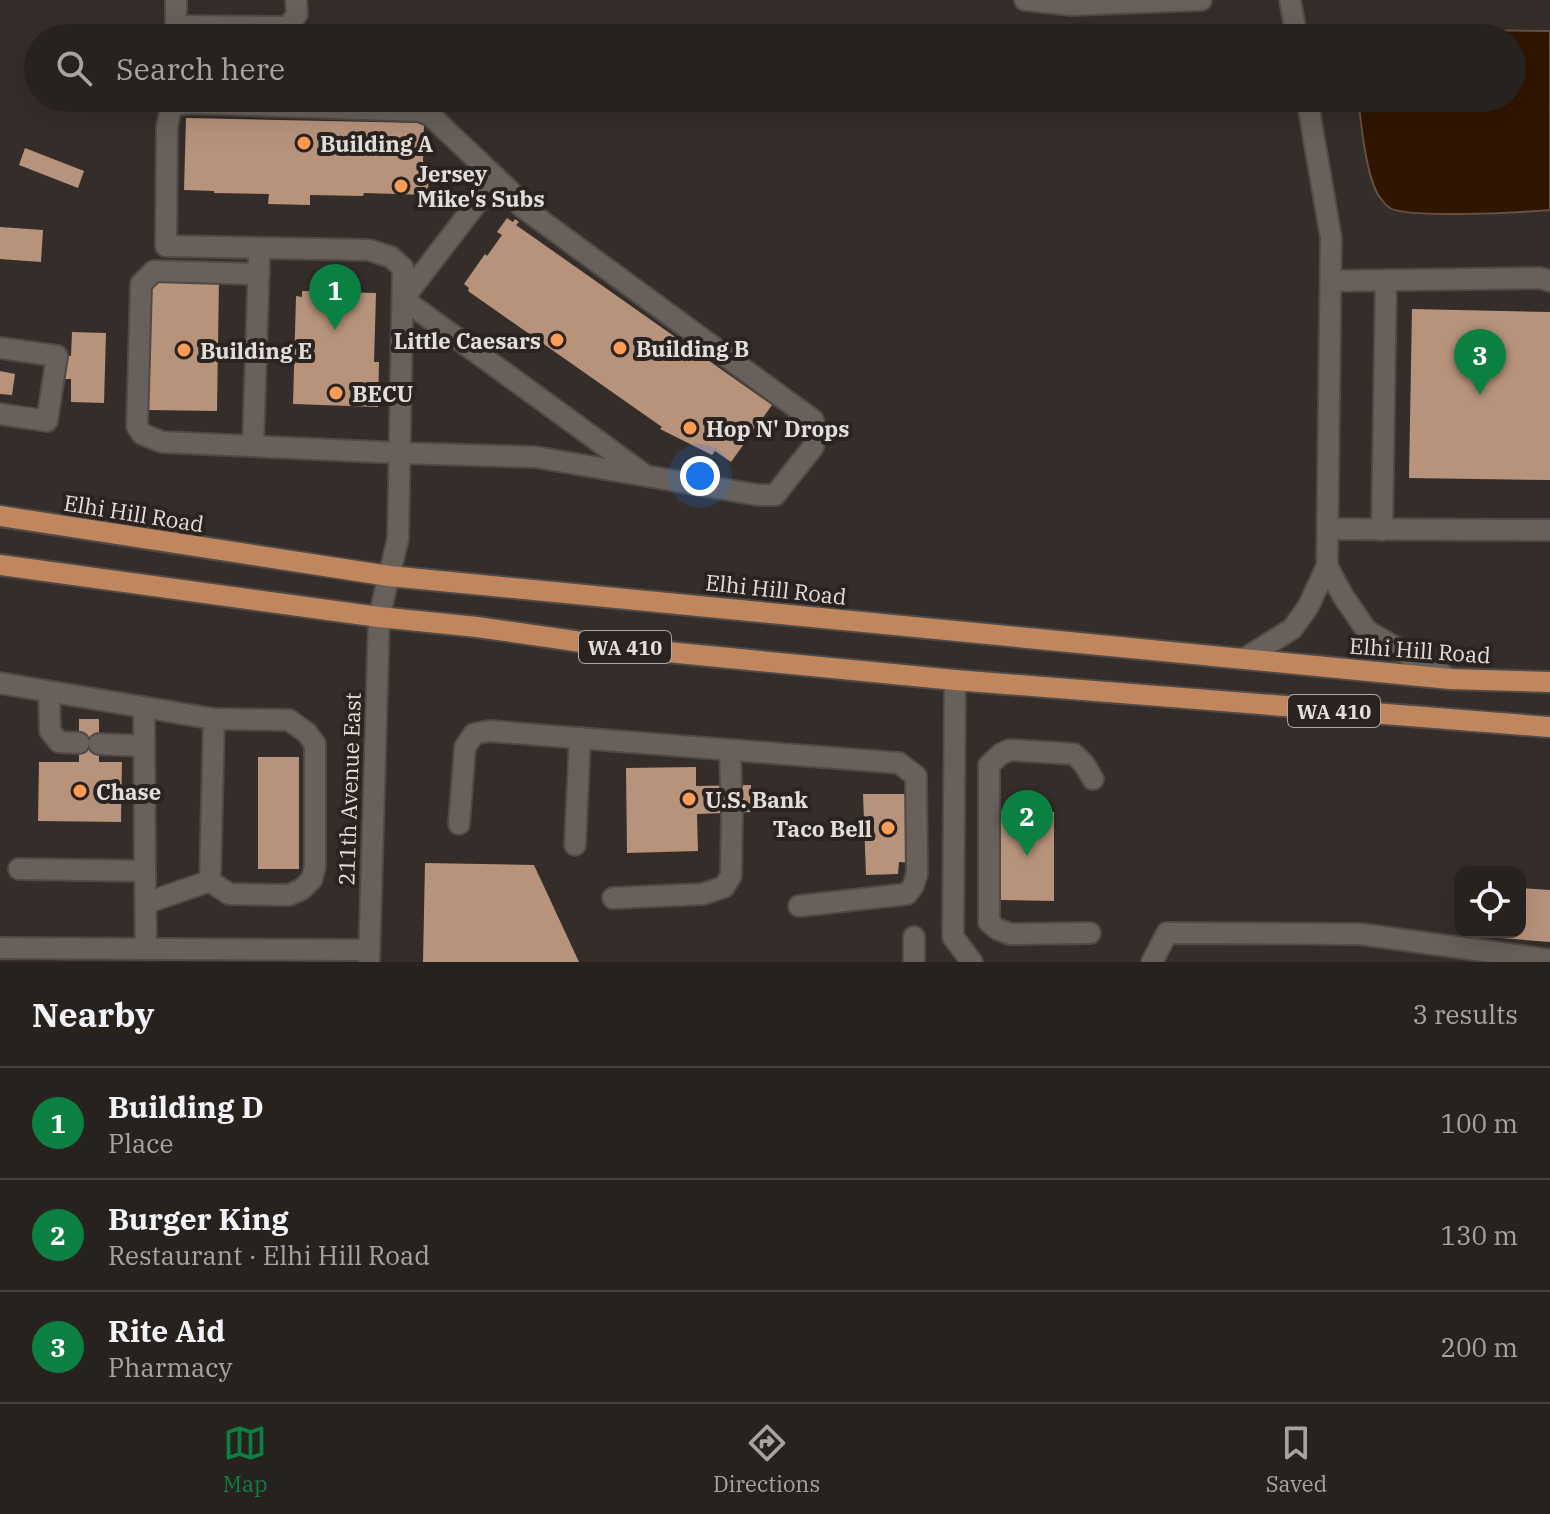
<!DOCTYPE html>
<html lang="en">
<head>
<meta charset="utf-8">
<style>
  :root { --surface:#28221f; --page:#342f2c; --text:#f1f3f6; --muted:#a5a4a4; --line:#443f3d; --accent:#0b8043 }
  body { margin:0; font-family:"IBM Plex Serif",serif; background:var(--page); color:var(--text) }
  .controls { position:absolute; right:24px; bottom:24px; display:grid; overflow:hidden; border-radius:16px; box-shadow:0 8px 32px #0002 }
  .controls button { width:72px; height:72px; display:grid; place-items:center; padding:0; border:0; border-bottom:2px solid var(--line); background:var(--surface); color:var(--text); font:40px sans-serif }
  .you { position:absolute; left:700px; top:476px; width:28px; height:28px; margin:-20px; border:6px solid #fff; border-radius:50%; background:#1a73e8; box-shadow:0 0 0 12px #1a73e833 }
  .badge { display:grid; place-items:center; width:52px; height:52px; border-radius:50%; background:var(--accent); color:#fff; font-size:26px; font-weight:700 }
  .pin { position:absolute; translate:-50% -66px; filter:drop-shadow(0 2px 4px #0008) }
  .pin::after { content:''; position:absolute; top:42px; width:28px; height:24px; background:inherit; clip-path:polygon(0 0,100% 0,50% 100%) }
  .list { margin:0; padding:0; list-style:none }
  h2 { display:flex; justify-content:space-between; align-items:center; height:104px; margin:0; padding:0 32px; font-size:34px }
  h2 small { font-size:26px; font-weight:400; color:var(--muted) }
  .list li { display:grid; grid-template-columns:52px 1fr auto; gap:24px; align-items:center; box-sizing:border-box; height:112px; padding:0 32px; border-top:2px solid var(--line) }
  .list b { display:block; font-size:30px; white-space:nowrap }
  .list p { margin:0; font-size:26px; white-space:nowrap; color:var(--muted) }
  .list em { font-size:26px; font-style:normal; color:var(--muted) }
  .icon { flex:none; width:44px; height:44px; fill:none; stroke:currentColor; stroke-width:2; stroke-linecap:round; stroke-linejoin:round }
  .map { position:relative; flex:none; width:1550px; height:962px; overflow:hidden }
  .search { position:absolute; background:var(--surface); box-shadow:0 8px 32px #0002; left:24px; right:24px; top:24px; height:88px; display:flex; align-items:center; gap:20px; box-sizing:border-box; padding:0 28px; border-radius:44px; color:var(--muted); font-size:30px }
  .sheet { height:440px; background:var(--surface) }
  nav { display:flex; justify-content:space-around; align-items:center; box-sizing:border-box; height:112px; border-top:2px solid var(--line); background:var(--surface); font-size:22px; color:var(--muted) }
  nav a { display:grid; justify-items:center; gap:4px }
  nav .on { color:var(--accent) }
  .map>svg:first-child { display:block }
</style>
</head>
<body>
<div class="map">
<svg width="1550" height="962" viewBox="0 0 1550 962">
  <rect width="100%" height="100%" fill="#352d29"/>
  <path fill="#301501" stroke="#655142" stroke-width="2" d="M1476,30L1550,31V210C1524,212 1409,219 1390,208C1387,206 1384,203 1381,199C1366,181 1361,122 1358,98H1512V38H1475Z"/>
  <g fill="#b7937c">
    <polygon points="50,98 87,98 87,104 50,105"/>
    <polygon points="186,118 424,123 423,163 429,163 428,195 364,193 363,196 310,195 310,205 268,204 269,194 214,193 214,191 184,190"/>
    <polygon points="25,148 84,171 78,188 19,165"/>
    <polygon points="507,218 513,222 515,219 519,222 516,225 772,405 731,462 715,451 712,455 660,429 662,427 468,291 469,288 464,284 485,254 487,256 502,235 497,232"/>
    <polygon points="0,227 43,230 41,262 0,259"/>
    <polygon points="162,278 219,279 217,411 148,410 151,290"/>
    <polygon points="302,291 376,293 374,362 379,362 378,407 293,404 296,296 302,297"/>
    <polygon points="1412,309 1550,312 1550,480 1409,478"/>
    <polygon points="72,332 106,333 104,403 71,402 71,379 63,379 63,355 71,356"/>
    <polygon points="0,371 15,374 12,395 0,394"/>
    <polygon points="79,719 99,719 99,762 122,762 121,822 38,821 39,762 79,762"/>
    <rect x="258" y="757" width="41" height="112"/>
    <polygon points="696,767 696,786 751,785 751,812 697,814 698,851 627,853 626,768"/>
    <polygon points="863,794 913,794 913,863 899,862 898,874 866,875"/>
    <polygon points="1001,811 1054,812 1054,901 1001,900"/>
    <polygon points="425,863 534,865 579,962 423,962"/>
    <polygon points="1520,888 1550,890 1550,942 1501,938 1502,932 1520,932"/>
  </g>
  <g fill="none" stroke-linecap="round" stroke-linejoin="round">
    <defs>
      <g id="minor">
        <polyline points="176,0 176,38"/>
        <polyline points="1025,0 1071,5 1201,0"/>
        <polyline points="1290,0 1297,38"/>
        <polyline points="176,26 288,27 297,14 296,0"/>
        <polyline points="173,98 167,127 166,246 369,250 391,257 403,268 398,539 379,617 369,962"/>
        <polyline points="1307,98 1331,238 1327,566"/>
        <polyline points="171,105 192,103 420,111 431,116 509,190 521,206 813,420 816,434 813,447 775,495 758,495 535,457 400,453 162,442 142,434 137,426 141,284 154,271 259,274"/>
        <polyline points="496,178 403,299 642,473"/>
        <polyline points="1331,281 1540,278 1550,281"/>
        <polyline points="0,348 57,356 47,421 0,414"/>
        <polyline points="253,446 259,260"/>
        <polyline points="1328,529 1550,530"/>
        <polyline points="1382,530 1386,281"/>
        <polyline points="1244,659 1292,629 1308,607 1327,566 1343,596 1367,631 1450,679"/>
        <polyline points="955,680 953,937 972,962"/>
        <polyline points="0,683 214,719 210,881 146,903"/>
        <polyline points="49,692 50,731 59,742 79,743"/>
        <polyline points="144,707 145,871"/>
        <polyline points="99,744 144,746"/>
        <polyline points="730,750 731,785"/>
        <polyline points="459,824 465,747 474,734 489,731 899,763 916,776 917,874 913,886 907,894 799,906"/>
        <polyline points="575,845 580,738"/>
        <polyline points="19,869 145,871 146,949"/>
        <polyline points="210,881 229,894 289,895 302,889 312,879 315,866 315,744 307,733 289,720 214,719"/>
        <polyline points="613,898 703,894 724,887 731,876 732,812"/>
        <polyline points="1090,933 1010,934 997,929 989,922 989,765 1001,754 1010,750 1074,754 1084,764 1093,779"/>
        <polyline points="914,937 914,962"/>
        <polyline points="0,948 369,950"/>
        <polyline points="1152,962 1167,933 1360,934 1550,960"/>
      </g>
      <g id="major">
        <polyline points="0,516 389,576 1450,679 1550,682"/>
        <polyline points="0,565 379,617 477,627 616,647 955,680 1550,727"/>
      </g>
    </defs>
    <use href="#minor" stroke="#4f4a45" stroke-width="24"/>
    <use href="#major" stroke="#4f4a45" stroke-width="24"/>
    <use href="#minor" stroke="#68605a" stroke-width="20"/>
    <use href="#major" stroke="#c0875f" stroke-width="20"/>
  </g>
  <g fill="#fd9c56" stroke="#2a231f" stroke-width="3">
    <circle cx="304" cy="143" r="8"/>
    <circle cx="401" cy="186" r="8"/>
    <circle cx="557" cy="340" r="8"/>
    <circle cx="620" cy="348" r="8"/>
    <circle cx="184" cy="350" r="8"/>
    <circle cx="336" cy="393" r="8"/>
    <circle cx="690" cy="428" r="8"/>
    <circle cx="80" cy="791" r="8"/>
    <circle cx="689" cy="799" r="8"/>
    <circle cx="888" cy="828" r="8"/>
  </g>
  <g text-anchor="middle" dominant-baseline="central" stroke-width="8" stroke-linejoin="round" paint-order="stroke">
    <g fill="#2a231f" stroke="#aba6a2" stroke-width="2">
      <rect x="579" y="631" width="92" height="32" rx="6"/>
      <rect x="1288" y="695" width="92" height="32" rx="6"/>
    </g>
    <g font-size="20" font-weight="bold" fill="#e2deda">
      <text x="625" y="647">WA 410</text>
      <text x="1334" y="711">WA 410</text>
    </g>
    <g font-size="22" font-weight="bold" fill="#e2deda" stroke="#2a231f" text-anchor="start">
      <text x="320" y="143">Building A</text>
      <text x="417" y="173">Jersey<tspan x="417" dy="25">Mike's Subs</tspan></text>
      <text x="541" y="340" text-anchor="end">Little Caesars</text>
      <text x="636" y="348">Building B</text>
      <text x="200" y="350">Building E</text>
      <text x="352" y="393">BECU</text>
      <text x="706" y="428">Hop N' Drops</text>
      <text x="96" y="791">Chase</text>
      <text x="705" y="799">U.S. Bank</text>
      <text x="872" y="828" text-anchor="end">Taco Bell</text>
    </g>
    <g font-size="22" fill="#e2deda" stroke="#2a231f">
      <text transform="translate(134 513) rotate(9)">Elhi Hill Road</text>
      <text transform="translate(776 589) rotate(6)">Elhi Hill Road</text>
      <text transform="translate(1420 650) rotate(4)">Elhi Hill Road</text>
      <text transform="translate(349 789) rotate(-88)">211th Avenue East</text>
    </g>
  </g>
</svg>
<div class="controls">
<button><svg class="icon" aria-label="locate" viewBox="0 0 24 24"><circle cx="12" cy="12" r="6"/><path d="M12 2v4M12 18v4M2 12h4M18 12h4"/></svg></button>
</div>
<div class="you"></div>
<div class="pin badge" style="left:335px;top:330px">1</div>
<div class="pin badge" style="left:1027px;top:856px">2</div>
<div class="pin badge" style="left:1480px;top:395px">3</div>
<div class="search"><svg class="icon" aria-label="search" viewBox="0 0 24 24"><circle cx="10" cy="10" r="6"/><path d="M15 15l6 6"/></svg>Search here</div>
</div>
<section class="sheet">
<h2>Nearby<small>3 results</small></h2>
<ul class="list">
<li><span class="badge">1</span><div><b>Building D</b><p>Place</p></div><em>100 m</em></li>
<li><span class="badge">2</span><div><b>Burger King</b><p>Restaurant · Elhi Hill Road</p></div><em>130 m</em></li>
<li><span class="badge">3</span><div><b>Rite Aid</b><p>Pharmacy</p></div><em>200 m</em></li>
</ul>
</section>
<nav>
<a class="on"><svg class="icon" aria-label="map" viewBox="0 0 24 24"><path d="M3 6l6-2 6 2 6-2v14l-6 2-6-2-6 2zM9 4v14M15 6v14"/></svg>Map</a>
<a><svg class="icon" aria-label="directions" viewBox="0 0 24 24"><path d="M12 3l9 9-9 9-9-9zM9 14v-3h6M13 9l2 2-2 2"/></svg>Directions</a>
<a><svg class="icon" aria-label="saved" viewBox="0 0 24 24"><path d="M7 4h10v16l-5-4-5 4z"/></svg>Saved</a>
</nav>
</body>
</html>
